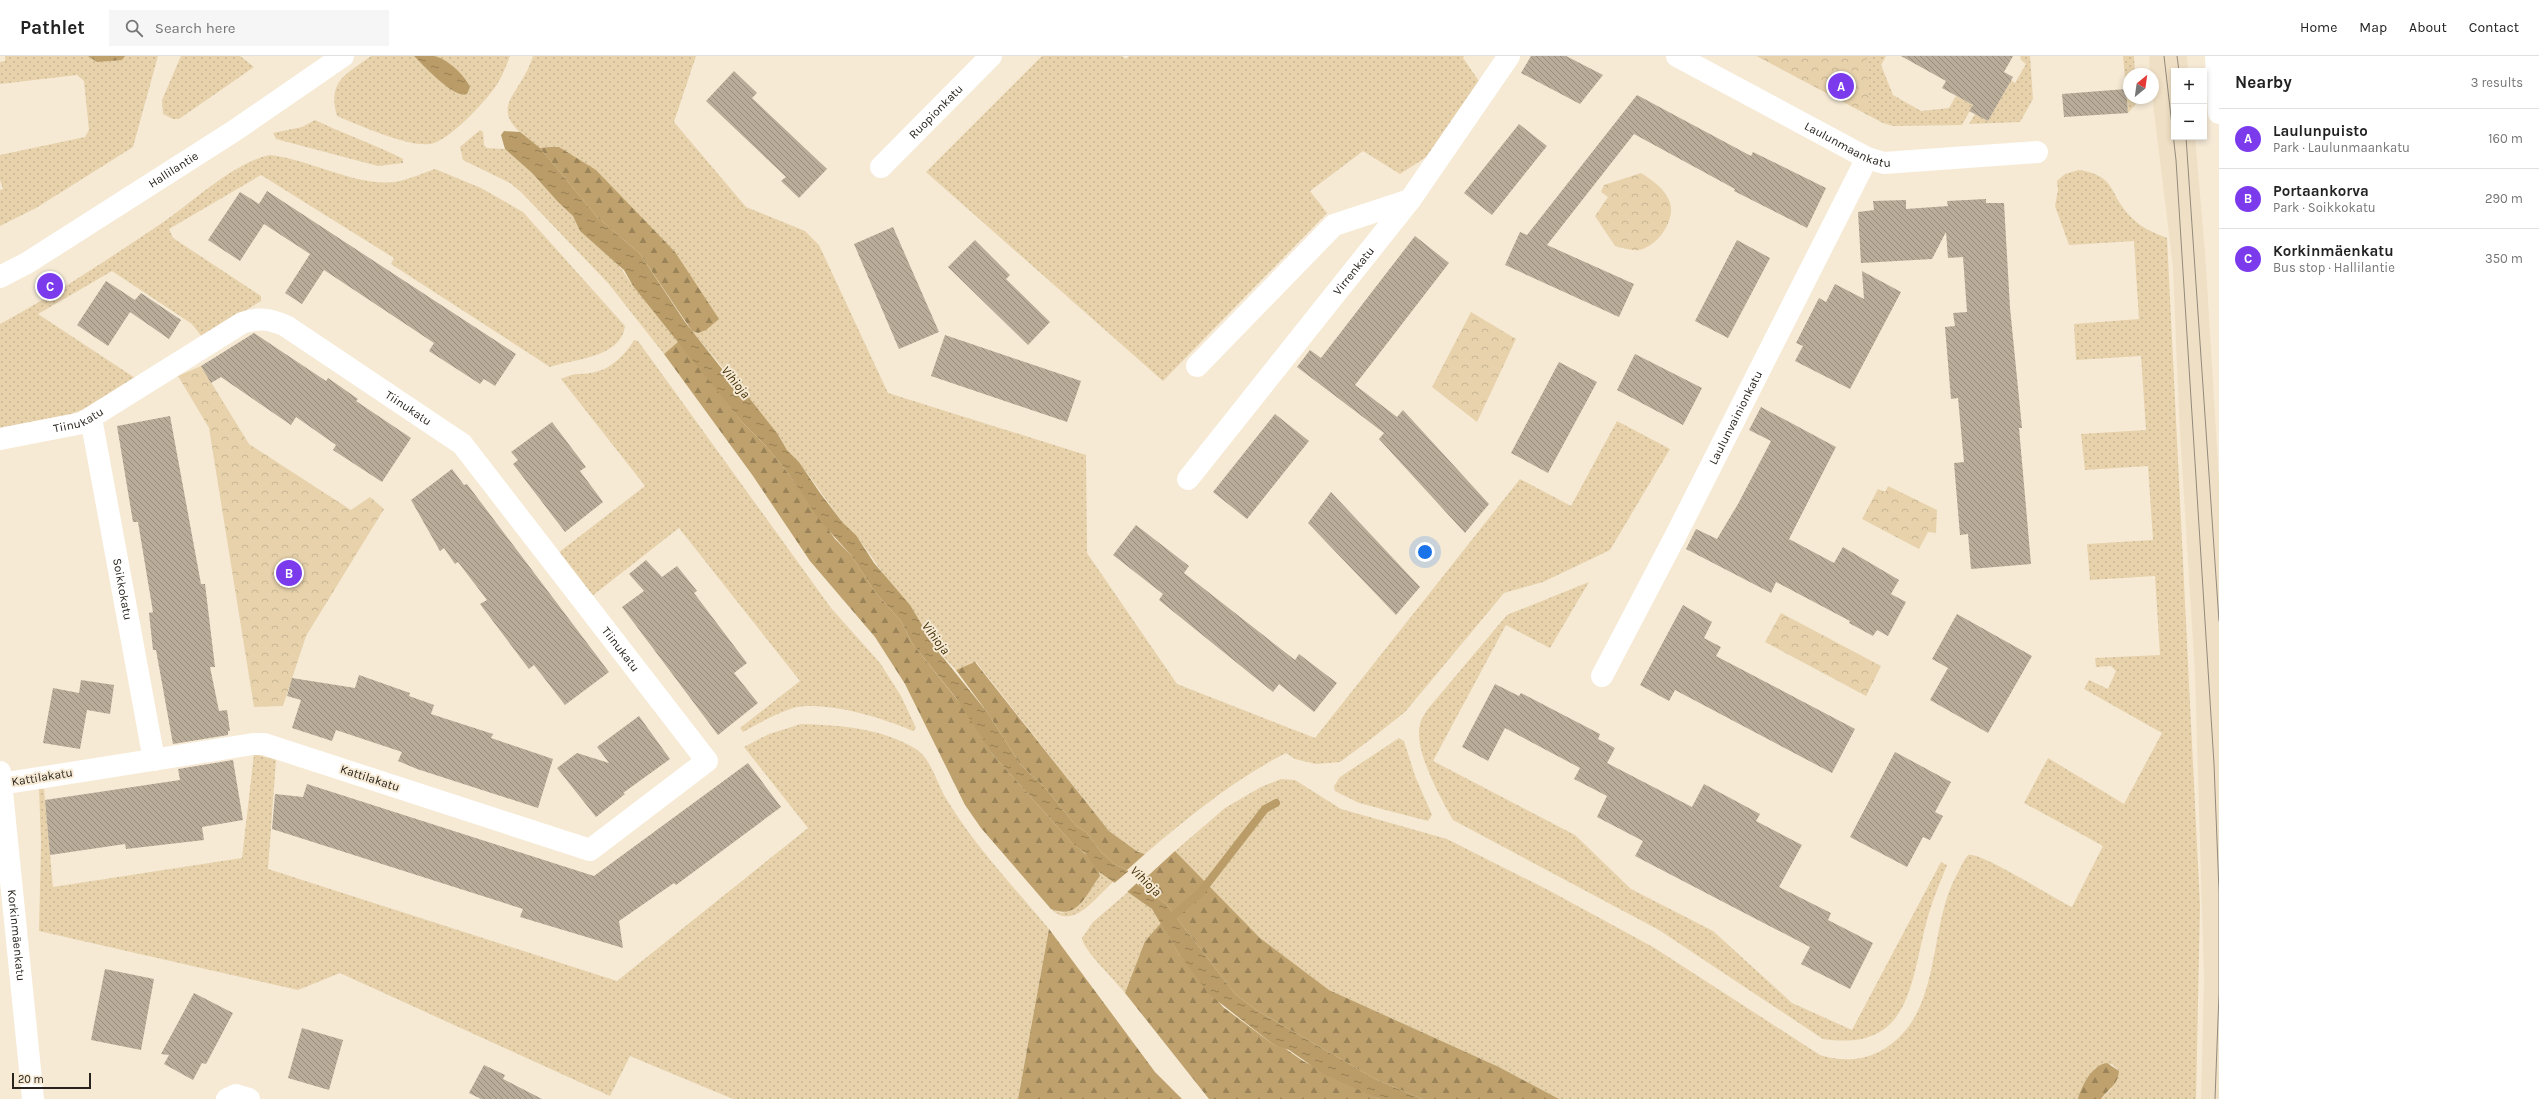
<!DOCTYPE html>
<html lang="en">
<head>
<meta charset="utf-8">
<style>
  :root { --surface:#fff; --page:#f6f6f6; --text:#222; --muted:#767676; --line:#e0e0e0; --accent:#7c3aed }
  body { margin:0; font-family:Karla,sans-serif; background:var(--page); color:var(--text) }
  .controls { position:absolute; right:12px; top:12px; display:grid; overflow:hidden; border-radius:0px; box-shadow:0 2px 6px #0003 }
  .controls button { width:36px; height:36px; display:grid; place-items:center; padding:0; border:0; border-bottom:1px solid var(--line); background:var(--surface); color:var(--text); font:20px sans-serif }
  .compass { position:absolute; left:2123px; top:12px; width:36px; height:36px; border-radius:50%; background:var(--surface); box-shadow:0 2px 6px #0003; rotate:29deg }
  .scale { position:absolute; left:12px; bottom:10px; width:79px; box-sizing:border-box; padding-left:4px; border:2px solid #28231c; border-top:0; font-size:11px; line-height:14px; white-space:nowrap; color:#28231c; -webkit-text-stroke:3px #f6ead5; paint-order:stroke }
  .you { position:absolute; left:1425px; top:496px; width:14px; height:14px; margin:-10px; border:3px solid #fff; border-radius:50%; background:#1a73e8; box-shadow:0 0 0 6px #1a73e833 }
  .badge { display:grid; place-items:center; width:26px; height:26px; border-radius:50%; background:var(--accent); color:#fff; font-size:13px; font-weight:700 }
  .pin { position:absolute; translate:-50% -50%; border:2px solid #fff; box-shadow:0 1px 4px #0006 }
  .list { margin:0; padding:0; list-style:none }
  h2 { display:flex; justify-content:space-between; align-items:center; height:52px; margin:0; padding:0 16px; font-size:17px }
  h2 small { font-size:13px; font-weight:400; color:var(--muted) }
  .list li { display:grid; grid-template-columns:26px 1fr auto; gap:12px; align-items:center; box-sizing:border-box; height:60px; padding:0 16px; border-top:1px solid var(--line) }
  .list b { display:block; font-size:15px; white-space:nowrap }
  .list p { margin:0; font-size:13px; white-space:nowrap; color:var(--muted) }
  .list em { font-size:13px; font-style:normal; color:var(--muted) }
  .icon { flex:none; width:22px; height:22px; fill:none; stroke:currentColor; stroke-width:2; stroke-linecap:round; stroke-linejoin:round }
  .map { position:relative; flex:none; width:2219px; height:1043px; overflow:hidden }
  header { display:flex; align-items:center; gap:24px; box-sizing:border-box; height:56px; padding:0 20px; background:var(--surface); border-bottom:1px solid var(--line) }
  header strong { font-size:19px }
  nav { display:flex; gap:22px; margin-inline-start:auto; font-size:14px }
  .search { width:280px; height:36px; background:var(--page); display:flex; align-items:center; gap:10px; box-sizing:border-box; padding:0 14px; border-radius:0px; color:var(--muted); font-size:15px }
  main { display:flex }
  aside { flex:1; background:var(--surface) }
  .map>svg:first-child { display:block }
</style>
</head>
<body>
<header>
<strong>Pathlet</strong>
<div class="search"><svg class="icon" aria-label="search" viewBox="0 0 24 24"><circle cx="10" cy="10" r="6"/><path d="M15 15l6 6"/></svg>Search here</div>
<nav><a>Home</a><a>Map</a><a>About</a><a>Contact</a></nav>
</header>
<main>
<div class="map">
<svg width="2219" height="1043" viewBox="0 0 2219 1043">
  <defs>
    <pattern id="grass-dots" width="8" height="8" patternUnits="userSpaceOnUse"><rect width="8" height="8" fill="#e7d2ac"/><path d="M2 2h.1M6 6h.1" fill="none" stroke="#c6b493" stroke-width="1.8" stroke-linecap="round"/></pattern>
    <pattern id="forest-firs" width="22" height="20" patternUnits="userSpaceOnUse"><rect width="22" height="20" fill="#bea16c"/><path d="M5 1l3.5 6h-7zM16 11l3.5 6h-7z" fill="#9a8358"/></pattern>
    <pattern id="park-crowns" width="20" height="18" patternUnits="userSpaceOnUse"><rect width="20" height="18" fill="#e7d2ac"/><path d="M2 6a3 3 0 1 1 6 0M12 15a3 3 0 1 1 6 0" fill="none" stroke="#c6b493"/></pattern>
    <pattern id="water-ripples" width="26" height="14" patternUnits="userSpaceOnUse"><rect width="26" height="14" fill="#b99c67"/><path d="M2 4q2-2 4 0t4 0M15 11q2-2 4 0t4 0" fill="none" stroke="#967f54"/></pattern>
    <pattern id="building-back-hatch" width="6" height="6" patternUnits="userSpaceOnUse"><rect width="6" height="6" fill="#b9ad9a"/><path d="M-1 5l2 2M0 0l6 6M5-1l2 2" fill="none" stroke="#968c7d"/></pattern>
  </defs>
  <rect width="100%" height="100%" fill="#f6ead5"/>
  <polygon fill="#efdfc4" points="2149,0 2187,0 2188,15 2174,15 2174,81 2195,81 2205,196 2219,424 2219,1043 2201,1043 2204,923 2195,618 2179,359 2173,211 2153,47 2153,18 2150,18"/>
  <g fill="url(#grass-dots)">
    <polygon points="5,0 158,0 133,91 36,152 0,170 0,134 3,133 0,124 0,99 85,81 89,74 84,25 77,19 0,28 0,6 5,5"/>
    <polygon points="181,0 240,0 254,11 179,63 173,63 163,58 162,44"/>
    <path d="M371,0H414L445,29L468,26L457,15L435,0H510C506,10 502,21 496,30C486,45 448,86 430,88C407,91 359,69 337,60C327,24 347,18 371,0Z"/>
    <path d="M533,0H696L674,66L746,151L805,175L819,189L888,337L1086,399L1087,497L1177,628L1315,682L1520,423L1571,450L1617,365L1670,393L1610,494L1543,526L1504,537L1405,656L1371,683L1340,706L1316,708L1295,703L1286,697C1233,724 1190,760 1145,798L1138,796L1109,775L976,606L956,614L937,594L856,479L843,467L799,406L787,394L777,377L692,275L698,277L675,196L637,159L549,91L540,92C480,51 519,45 533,0Z"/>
    <polygon points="1042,0 1122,0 1126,3 1129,0 1464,0 1463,2 1481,28 1428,100 1400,118 1363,95 1310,135 1327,157 1163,325 926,116"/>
    <polygon points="1757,0 1886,0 1881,9 1893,39 1921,55 1949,52 1956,40 1973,49 1962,69 1893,70 1883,67"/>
    <polygon points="2020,0 2030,0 2033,43 2020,66 1969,68 1975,58 1988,65 2011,24 2015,27 2026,8 2021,4"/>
    <polygon points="2123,0 2134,0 2135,18 2129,18 2129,42 2137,42 2137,47 2128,57"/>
    <path d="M315,64C344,78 374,88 403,103V107L378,110L276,83L273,77L302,71Z"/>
    <polygon points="480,74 483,76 484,89 487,92 505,93 532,117 558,146 573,160 580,175 616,205 633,230 679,285 664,298 608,227 521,136 510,127 463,104 460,91"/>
    <path d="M269,99C308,102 362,134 400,125C412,122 423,117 435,113L481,132L523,156L625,270C621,302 573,303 550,311L391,208L394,202L261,119L169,173L173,182L261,240V245L202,281L192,268L112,215L38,258L135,322L86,352L69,359L0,373V268C56,238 110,202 162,167C194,145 232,108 269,99Z"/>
    <path d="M2079,114C2118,120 2108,139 2132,162C2142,172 2154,177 2167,182L2200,850L2196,1043H2101L2111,1033L2119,1015L2112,1008L2095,1012L2084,1028L2078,1043H1559L1499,1011L1329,934L1260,882L1175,795L1225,752L1261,731L1281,723L1295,724L1341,753L1447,783L1550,835L1653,891L1820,999C1843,1006 1864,1005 1884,993C1943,957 1927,875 1956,820C1960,813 1963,805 1968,799C1982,796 2054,843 2072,851L2103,790L2024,747L2048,702L2124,748L2162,677L2084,633L2089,624L2108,633L2116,615L2111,610L2096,611L2095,602L2160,599L2155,520L2090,524L2087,488L2153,484L2148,410L2085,414L2081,378L2146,374L2141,300L2076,304L2074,268L2139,263L2134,185L2069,189L2055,150L2058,134L2057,125L2065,118Z"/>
    <path d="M634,284L638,285L831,552L880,607L901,640L916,672L913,675C883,662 825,644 793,652C775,658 759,667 743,676L740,672L800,625L679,472L592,540L558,497L645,430L561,323C578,315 581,320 595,316C611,313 626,298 634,284Z"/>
    <path d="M1589,526L1550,592L1506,569L1433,705L1575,779L1631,833L1713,875L1792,947L1852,974L1941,806L1947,809C1940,827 1932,845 1927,864C1910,928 1911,996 1823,983L1659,874L1453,764C1441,743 1413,693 1420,668C1421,663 1425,658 1427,654L1507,559Z"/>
    <path d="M801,668C839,669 882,672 916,693C930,702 936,724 944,739C971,786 1014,831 1049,873L1018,1043H733L630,1000L610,1040L340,917L298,934L39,875L41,787L39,733H44L53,831L242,802L254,698L276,704L268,813L617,925L808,772L744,691L769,678Z"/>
    <polygon points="1399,682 1404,685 1415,720 1432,759 1428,765 1359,747 1335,735 1334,730 1340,721"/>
    <path d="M1099,816L1113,826C1095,842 1073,875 1051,853L1062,857L1079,849L1100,820Z"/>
    <path d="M1128,836L1152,853L1161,867L1145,885L1125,937C1115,924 1083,894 1082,882L1093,866Z"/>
  </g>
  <g fill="url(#forest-firs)">
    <polygon points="88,0 125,0 122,4 97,6"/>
    <polygon points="549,91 559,91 596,114 675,196 719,263 706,274 698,277 692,275 640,198 597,161 540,92"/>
    <path d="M679,285L742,366L765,389L788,417L835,483L851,499L875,536L901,565L912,587L970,660L993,699L1074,789C1084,796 1098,807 1100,820C1085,839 1079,864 1051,853L981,772L965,749L905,628L875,581L810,505L753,420L664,298Z"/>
    <polygon points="975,606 1109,775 1138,796 1145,798 1127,814 1114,808 1101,796 1086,776 1076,770 1047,734 1020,708 987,656 956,614"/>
    <polygon points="1175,795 1260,882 1329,934 1499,1011 1559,1043 1422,1043 1375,1023 1256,954 1235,938 1166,848 1138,829"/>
    <polygon points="1161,867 1179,898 1223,951 1274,989 1283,991 1303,1005 1380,1043 1209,1043 1125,937 1145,885"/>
    <polygon points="1049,873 1155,1016 1182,1043 1018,1043"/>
    <path d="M2107,1007L2119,1015C2118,1029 2108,1033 2101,1043H2078C2082,1029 2092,1009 2107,1007Z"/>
  </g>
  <g fill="url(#park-crowns)">
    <polygon points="1757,0 1866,0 1870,60"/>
    <path d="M1641,117C1652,124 1666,133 1670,147C1676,164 1657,191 1639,194C1633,195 1622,192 1615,190L1595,160L1608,141L1601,136L1604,129Z"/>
    <polygon points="1471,256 1516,283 1477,366 1432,331"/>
    <polygon points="201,310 249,388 351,454 370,441 384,453 306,580 283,650 254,651 209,372 178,320"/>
    <polygon points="1888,430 1937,454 1936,477 1928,476 1919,493 1862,463 1878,433 1885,436"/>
    <polygon points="1781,557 1881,610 1866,640 1765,586"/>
  </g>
  <g fill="url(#water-ripples)">
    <path d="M414,0C420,0 427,0 434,0C446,2 465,19 470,31L467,38C454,43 424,10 414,0Z"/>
    <polygon points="504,75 520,76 540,92 597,161 640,198 685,266 726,318 746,338 777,377 787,394 799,406 820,437 843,467 856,479 874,507 910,549 937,594 987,656 1020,708 1047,734 1076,770 1086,776 1101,796 1114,808 1127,814 1138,829 1166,848 1235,938 1256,954 1375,1023 1422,1043 1380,1043 1325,1019 1289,994 1274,989 1210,939 1179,898 1152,853 1099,816 1085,797 1074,789 993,699 956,642 912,587 901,565 875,536 851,499 821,466 788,417 765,389 742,366 633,230 624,214 580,175 573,160 558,146 532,117 505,93 501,79"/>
  </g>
  <polygon fill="#f6ead5" points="1130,814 1138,826 1126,837 1113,828"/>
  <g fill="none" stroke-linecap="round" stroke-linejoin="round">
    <polyline stroke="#b99c67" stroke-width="8" points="1167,865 1200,837 1265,753 1276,747"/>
  </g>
  <g fill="url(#building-back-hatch)">
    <polygon points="1531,0 1566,0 1603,19 1580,48 1521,17"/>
    <polygon points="1901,0 2013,0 2004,16 2013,21 1988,65 1969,55 1973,49 1942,32 1946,25"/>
    <polygon points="734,15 757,37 752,42 827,113 799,142 781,125 786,121 706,45"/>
    <polygon points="2126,33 2128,57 2064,61 2062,38"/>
    <polygon points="1637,39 1751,100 1753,96 1826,132 1807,172 1734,135 1735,133 1634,78 1547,189 1634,228 1619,261 1505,209 1520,176 1527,179"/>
    <polygon points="1519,68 1547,90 1492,159 1464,137"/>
    <polygon points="267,135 516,298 495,330 484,323 480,328 429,295 434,287 324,214 302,248 285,237 310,198 264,168 240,205 208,184 240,136 259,148"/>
    <polygon points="1986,143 1986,147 2004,147 2010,252 2022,372 2019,372 2031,508 1971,513 1968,478 1960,479 1954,407 1964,406 1958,342 1951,343 1945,271 1955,270 1953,257 1967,256 1963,201 1948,202 1946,176 1932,203 1861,207 1858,156 1874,154 1873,145 1906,144 1906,153 1948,150 1947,145"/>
    <polygon points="893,171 939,276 899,293 854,188"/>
    <polygon points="1415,180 1449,207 1355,329 1397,361 1403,354 1489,448 1465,477 1379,383 1384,377 1297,311 1310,294 1321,302"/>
    <polygon points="975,184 1010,219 1006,223 1050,266 1028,289 948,211"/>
    <polygon points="1737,184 1770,202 1728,282 1695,265"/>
    <polygon points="1862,215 1901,236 1850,333 1795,305 1803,290 1796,287 1819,242 1826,246 1835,228 1864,243"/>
    <polygon points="106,225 135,244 141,237 181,264 169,283 130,256 108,290 77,269"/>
    <polygon points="254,277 326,325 328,322 358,343 356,345 411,382 382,426 333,394 336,389 296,361 291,369 221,321 211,327 201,310"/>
    <polygon points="945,279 1081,325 1067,366 931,320"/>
    <polygon points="1635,298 1702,332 1683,369 1617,334"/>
    <polygon points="1559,306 1597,326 1548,417 1511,397"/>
    <polygon points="1761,351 1836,391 1789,483 1834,507 1843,491 1899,524 1891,538 1906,546 1888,580 1877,574 1873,580 1849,567 1850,565 1776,526 1771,537 1686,493 1696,473 1717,483 1738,448 1771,385 1749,374"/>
    <polygon points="1275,358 1309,385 1247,463 1213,436"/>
    <polygon points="170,360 201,528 205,528 215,611 210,611 219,655 227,654 230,675 228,675 228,679 173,688 156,594 153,594 149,557 153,556 138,466 133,466 117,370"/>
    <polygon points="552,366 586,411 580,415 603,446 565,476 513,408 518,404 511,396"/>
    <polygon points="452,413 464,429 467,428 609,616 565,649 534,609 529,613 480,548 487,544 458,506 455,508 444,492 440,495 411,444"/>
    <polygon points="1331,436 1420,531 1396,559 1308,467"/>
    <polygon points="1136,469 1189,510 1184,517 1295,604 1299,598 1337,627 1314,656 1279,628 1273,636 1159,544 1163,538 1113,499"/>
    <polygon points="646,504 662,521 677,510 697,535 694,537 747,607 734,617 758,647 718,679 622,551 644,535 629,518"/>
    <polygon points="1683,549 1712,566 1704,582 1721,591 1716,600 1855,673 1832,717 1675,634 1669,645 1640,629"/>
    <polygon points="1957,558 2032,600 1988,677 1930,644 1948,612 1932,603"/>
    <polygon points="359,619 410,637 409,640 434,649 431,658 493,678 491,682 553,703 538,752 417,713 398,705 402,696 336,674 332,685 292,672 301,644 287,640 292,622 355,632"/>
    <polygon points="81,624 114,629 110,658 87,654 80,693 43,687 53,632 79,637"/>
    <polygon points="1495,628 1519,640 1521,637 1600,678 1598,683 1615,692 1607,707 1692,751 1704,728 1760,758 1756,765 1802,789 1779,831 1831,857 1828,864 1873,887 1850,933 1801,908 1810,891 1635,800 1643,785 1597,761 1607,740 1574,723 1580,712 1505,672 1488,705 1462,691"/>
    <polygon points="639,660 670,703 623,737 625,738 596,761 557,712 577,697 609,707 597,691"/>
    <polygon points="1895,696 1951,726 1935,756 1943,760 1930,784 1923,781 1907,811 1850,781"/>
    <polygon points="233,704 243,764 202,771 204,784 126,793 125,788 50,799 45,744 180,724 178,713"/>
    <polygon points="748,707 781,751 676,829 674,827 619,865 623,892 520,861 523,853 272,773 275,738 303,741 307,728 594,820"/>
    <polygon points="105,913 154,923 141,994 91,984"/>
    <polygon points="194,937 233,957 206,1008 202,1007 193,1024 164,1008 169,999 161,998"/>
    <polygon points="302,972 343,984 329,1034 288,1022"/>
    <polygon points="484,1009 505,1019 503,1023 542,1043 481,1043 469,1037"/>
  </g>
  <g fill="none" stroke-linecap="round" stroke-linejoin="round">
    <g stroke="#fff" stroke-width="22">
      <path id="s1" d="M1677,0L1867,102L1884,107L2037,96"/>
      <path id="s2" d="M881,111L991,0"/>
      <polyline points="1197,310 1334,169 1410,144"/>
      <path id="s3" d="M91,362L154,704"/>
      <path id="s4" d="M0,383L82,367L242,267C259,261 270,263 286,270L462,388L707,705L590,794L264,688H253L1,728"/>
      <path id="s5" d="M1188,423L1410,144L1509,0"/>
      <path id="s6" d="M1602,620L1676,479L1867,102"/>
      <path id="s7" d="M0,716L33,1043"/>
      <polyline points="227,1043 236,1039 249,1043"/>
    </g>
    <path stroke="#fff" stroke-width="22" id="s8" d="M0,221L27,207L234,75L343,0"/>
    <polyline stroke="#fff" stroke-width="22" points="2216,0 2219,57"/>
    <g stroke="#938a7c" stroke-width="1">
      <polyline points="2164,0 2176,104 2214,708 2219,835 2219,938 2215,1043"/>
      <polyline points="2177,0 2179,15"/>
      <polyline points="2186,81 2219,565"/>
    </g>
  </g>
  <g text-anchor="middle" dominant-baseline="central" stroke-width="4" stroke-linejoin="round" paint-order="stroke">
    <g font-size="12" fill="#28231c" stroke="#f6ead5">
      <text stroke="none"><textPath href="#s2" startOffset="78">Ruopionkatu</textPath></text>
      <text stroke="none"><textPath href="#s1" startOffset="193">Laulunmaankatu</textPath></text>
      <text stroke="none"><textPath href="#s8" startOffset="204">Hallilantie</textPath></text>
      <text stroke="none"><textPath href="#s5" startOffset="266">Virrenkatu</textPath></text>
      <text stroke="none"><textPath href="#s4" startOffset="465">Tiinukatu</textPath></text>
      <text stroke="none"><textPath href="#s6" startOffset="291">Laulunvainionkatu</textPath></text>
      <text stroke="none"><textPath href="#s4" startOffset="81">Tiinukatu</textPath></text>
      <text stroke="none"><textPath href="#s3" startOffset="174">Soikkokatu</textPath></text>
      <text stroke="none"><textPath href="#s4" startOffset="789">Tiinukatu</textPath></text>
      <text transform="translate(42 721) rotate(-9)">Kattilakatu</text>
      <text transform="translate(370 722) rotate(18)">Kattilakatu</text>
      <text stroke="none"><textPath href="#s7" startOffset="164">Korkinmäenkatu</textPath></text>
    </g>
    <g font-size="13" font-style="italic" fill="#402c00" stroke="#f6ead5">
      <text transform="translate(736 326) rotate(51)">Vihioja</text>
      <text transform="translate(936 582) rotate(53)">Vihioja</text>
      <text transform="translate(1146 825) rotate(44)">Vihioja</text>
    </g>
  </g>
</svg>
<div class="controls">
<button>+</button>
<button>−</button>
</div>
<svg class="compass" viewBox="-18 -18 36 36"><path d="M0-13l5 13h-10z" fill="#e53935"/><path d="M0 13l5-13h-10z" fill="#767676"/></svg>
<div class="scale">20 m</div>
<div class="you"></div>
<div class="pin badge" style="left:1841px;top:30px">A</div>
<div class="pin badge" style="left:289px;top:517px">B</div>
<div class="pin badge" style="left:50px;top:230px">C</div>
</div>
<aside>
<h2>Nearby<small>3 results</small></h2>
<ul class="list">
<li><span class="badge">A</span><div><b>Laulunpuisto</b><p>Park · Laulunmaankatu</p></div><em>160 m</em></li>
<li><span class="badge">B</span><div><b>Portaankorva</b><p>Park · Soikkokatu</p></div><em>290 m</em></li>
<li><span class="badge">C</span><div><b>Korkinmäenkatu</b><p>Bus stop · Hallilantie</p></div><em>350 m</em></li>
</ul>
</aside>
</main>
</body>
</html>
